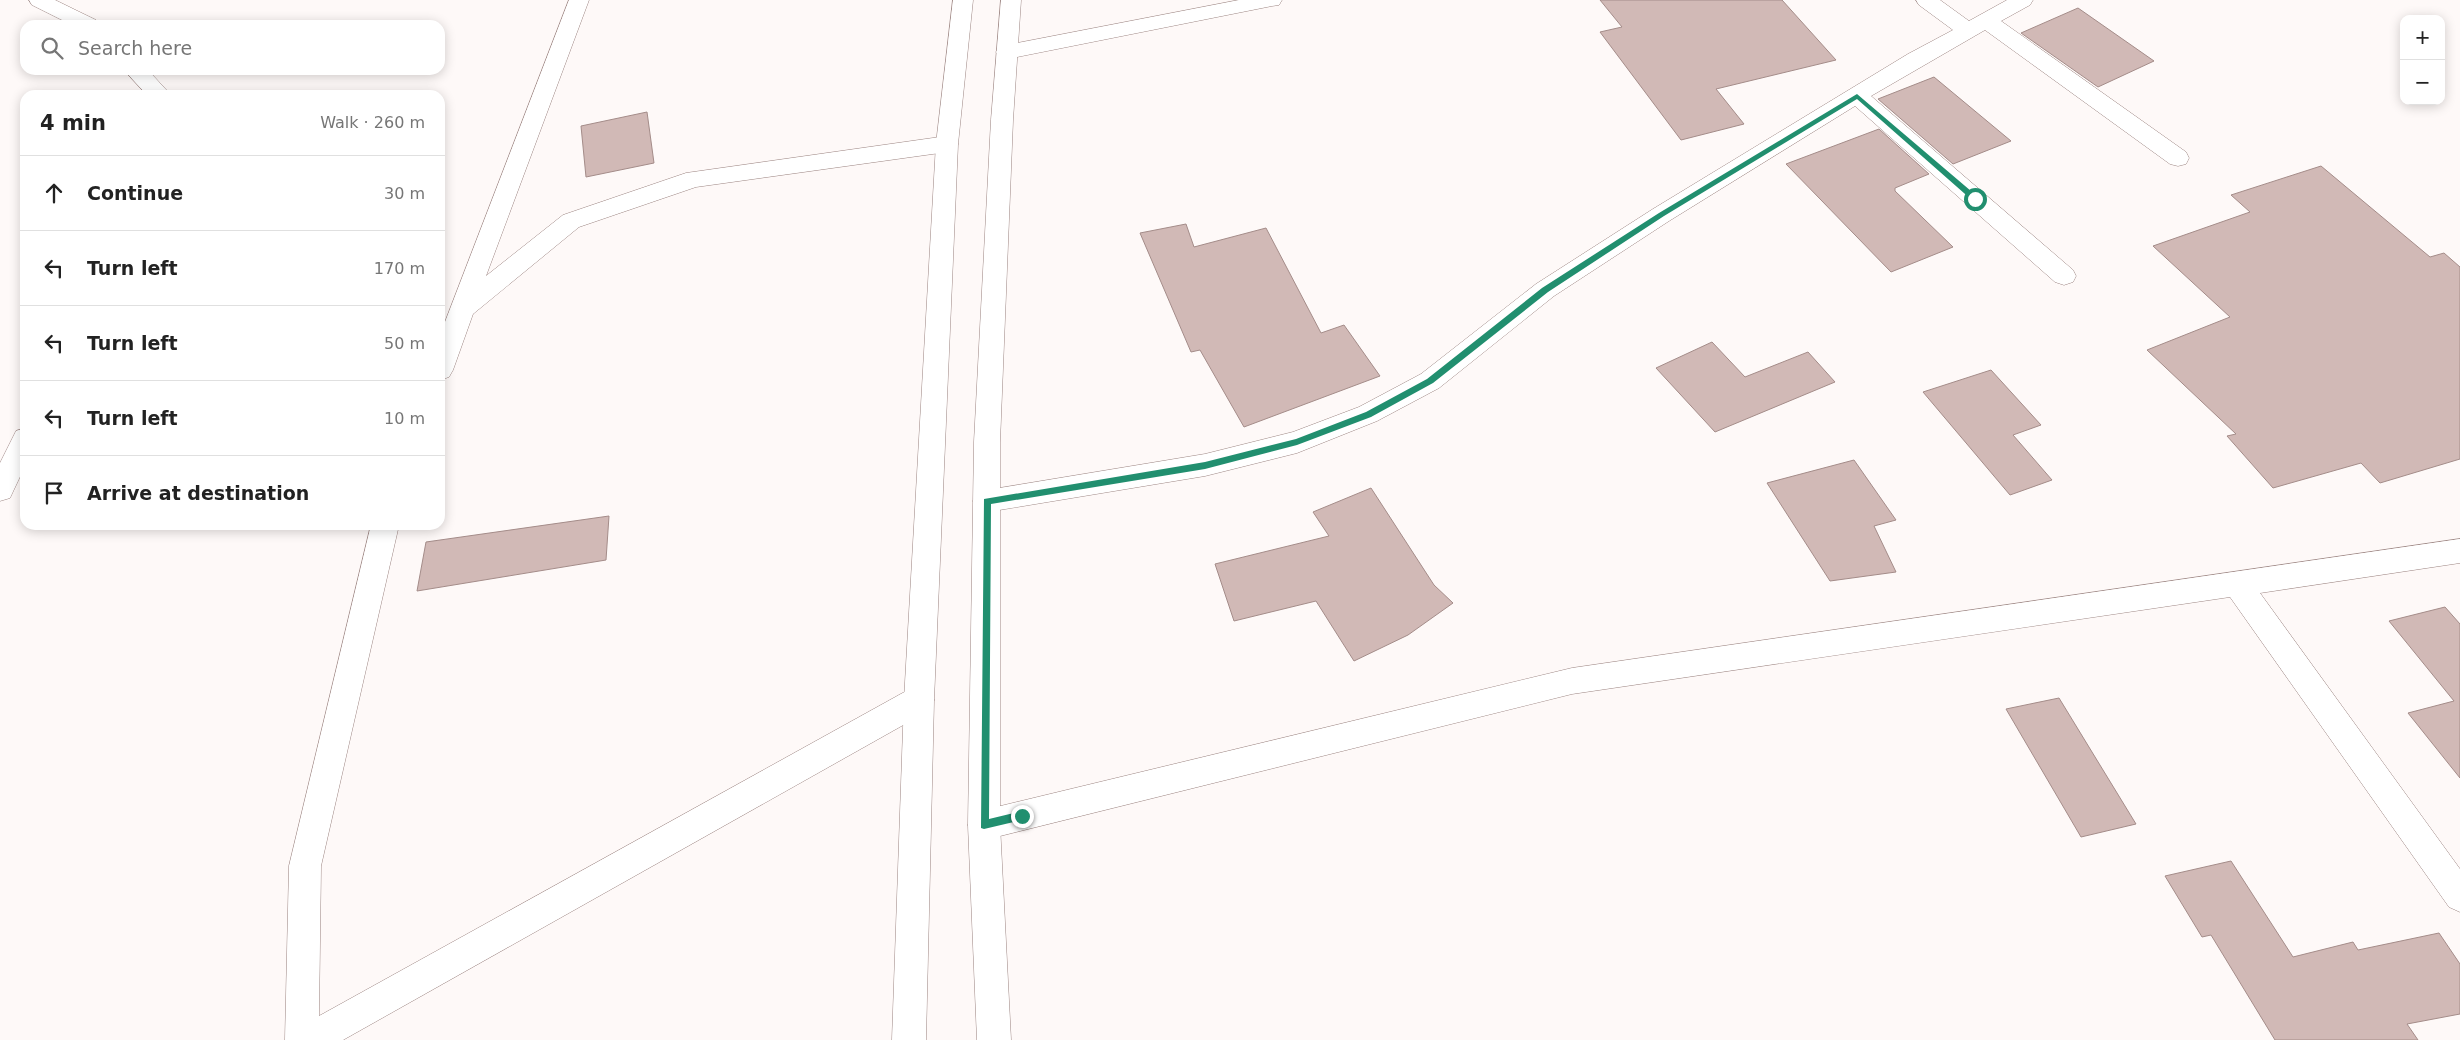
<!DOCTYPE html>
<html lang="en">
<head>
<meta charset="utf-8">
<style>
  :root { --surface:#fff; --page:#f2f2f2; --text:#222; --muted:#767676; --line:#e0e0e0 }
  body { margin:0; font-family:"DejaVu Sans",sans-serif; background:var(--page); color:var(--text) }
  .controls { position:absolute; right:15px; top:15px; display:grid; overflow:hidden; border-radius:10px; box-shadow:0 2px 12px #0003 }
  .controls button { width:45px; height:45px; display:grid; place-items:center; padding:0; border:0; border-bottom:1px solid var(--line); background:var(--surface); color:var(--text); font:25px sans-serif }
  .stop { position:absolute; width:15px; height:15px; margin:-11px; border:4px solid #218f6f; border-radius:50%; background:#fff }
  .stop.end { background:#218f6f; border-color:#fff; box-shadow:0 1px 5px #0008 }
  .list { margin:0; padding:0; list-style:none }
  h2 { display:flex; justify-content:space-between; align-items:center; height:65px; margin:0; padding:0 20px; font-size:21px }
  h2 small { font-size:16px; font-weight:400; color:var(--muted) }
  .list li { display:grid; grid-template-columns:32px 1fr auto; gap:15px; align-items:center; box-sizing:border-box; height:75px; padding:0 20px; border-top:1px solid var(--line) }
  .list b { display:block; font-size:19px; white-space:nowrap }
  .list em { font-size:16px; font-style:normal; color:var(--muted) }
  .icon { flex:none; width:28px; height:28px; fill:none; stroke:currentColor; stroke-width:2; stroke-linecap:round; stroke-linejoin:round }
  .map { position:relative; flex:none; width:2460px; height:1040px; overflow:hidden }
  .search { position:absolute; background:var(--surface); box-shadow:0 2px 12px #0003; left:20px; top:20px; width:425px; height:55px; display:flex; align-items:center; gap:12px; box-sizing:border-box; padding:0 18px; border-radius:15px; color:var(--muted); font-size:19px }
  .panel { position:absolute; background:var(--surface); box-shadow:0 2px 12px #0003; left:20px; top:90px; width:425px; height:440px; border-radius:15px }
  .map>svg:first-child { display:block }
</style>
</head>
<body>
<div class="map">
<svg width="2460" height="1040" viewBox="0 0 2460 1040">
  <rect width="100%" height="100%" fill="#fef9f8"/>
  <g fill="#d1b9b6" stroke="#a48c89">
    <polygon points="1600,0 1782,0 1836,60 1716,89 1744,124 1681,140 1600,32 1622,27"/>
    <polygon points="2078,8 2154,61 2098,87 2021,33"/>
    <polygon points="1934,77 2011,141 1953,164 1878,99"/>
    <polygon points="647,112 654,163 586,177 581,126"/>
    <polygon points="1879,129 1929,174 1895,188 1895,191 1953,247 1891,272 1786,164"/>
    <polygon points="2321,166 2430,257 2444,253 2460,267 2460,459 2380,483 2361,463 2273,488 2227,436 2236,434 2147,350 2230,317 2153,246 2250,212 2231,195"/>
    <polygon points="1186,224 1194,247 1266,228 1321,333 1344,325 1380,376 1244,427 1200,350 1191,352 1140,233"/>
    <polygon points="1712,342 1745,377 1808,352 1835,382 1715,432 1656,368"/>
    <polygon points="1991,370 2041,425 2013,435 2052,480 2010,495 1923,392"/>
    <polygon points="1854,460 1896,520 1874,526 1896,572 1830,581 1767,483"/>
    <polygon points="1371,488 1434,585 1453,603 1408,635 1354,661 1316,601 1234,621 1215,564 1329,536 1313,512"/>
    <polygon points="609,516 606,560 417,591 426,542"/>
    <polygon points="2445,607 2460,624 2460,778 2408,713 2454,701 2389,621"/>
    <polygon points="2059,698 2136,824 2081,837 2006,709"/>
    <polygon points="2231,861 2293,957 2353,942 2358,950 2439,933 2460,964 2460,1014 2407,1024 2418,1040 2275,1040 2211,935 2202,937 2165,876"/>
  </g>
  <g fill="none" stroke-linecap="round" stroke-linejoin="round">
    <defs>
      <g id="minor">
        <polygon points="29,0 55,0 96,20 99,25 72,25 32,5"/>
        <polygon points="569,0 589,0 486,276 563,215 686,173 947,136 955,139 958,144 955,149 947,152 696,187 579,227 473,314 453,370 449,377 440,380 440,335"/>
        <polygon points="1239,0 1282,0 1279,5 1272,6 1007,59 999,57 996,52 999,47 1007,45"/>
        <polygon points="1916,0 1940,0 1969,21 2007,0 2033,0 2030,5 2001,21 2186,152 2189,158 2186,164 2178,166 2170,164 1985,30 1871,96 2073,270 2076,276 2073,282 2064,285 2055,282 1855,106 1669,221 1554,296 1439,388 1377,421 1297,453 1205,476 987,512 977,509 973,501 977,493 987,490 1205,454 1293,432 1359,407 1421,374 1536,284 1653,209 1908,54 1953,30 1919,5"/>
        <polygon points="124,70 148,70 171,95 147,95"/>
        <polygon points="25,428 25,466 10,498 0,501 0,463 16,431"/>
        <polygon points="371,525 399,525 321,866 319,1016 908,690 919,686 930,690 934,700 930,710 343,1040 285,1040 289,866"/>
        <polygon points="2460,539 2460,563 2260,593 2460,869 2460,912 2449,907 2230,597 1572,694 984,840 973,836 968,825 973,814 984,810 1572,668"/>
      </g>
      <g id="major">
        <polygon points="953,0 973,0 958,144 934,700 926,1040 892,1040 904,700 936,144"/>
        <polygon points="1001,0 1021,0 1013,120 1000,442 1000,825 1011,1040 977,1040 968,825 974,442 991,120"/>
      </g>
    </defs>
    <use href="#minor" stroke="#9c8582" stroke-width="1"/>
    <use href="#major" stroke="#9c8582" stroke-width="1"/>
    <use href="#minor" fill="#fff" fill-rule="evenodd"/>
    <use href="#major" fill="#fff" fill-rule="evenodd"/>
  </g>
  <polygon fill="#218f6f" points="1857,94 1978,197 1978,201 1973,201 1857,99 1664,216 1548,292 1433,383 1371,417 1297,445 1205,469 991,504 989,819 1022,811 1027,816 1022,820 984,829 981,828 984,499 1205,462 1296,439 1366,412 1427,379 1542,288 1659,213"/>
</svg>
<div class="controls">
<button>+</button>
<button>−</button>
</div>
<div class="stop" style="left:1975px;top:199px"></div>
<div class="stop end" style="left:1022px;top:816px"></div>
<div class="search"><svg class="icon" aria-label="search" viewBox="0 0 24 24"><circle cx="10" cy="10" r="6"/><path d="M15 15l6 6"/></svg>Search here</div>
<section class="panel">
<h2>4 min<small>Walk · 260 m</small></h2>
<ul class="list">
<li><svg class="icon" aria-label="ahead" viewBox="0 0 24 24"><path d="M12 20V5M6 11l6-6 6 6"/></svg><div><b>Continue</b></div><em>30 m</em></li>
<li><svg class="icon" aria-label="left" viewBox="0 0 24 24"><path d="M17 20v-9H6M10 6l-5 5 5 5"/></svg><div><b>Turn left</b></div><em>170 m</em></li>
<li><svg class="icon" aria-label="left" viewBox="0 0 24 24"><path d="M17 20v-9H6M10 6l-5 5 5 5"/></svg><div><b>Turn left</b></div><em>50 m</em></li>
<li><svg class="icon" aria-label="left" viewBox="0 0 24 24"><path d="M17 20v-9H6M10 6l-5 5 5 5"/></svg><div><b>Turn left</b></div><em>10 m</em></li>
<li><svg class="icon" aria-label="arrive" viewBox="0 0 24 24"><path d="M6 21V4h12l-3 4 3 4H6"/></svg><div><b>Arrive at destination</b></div></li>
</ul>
</section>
</div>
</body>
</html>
